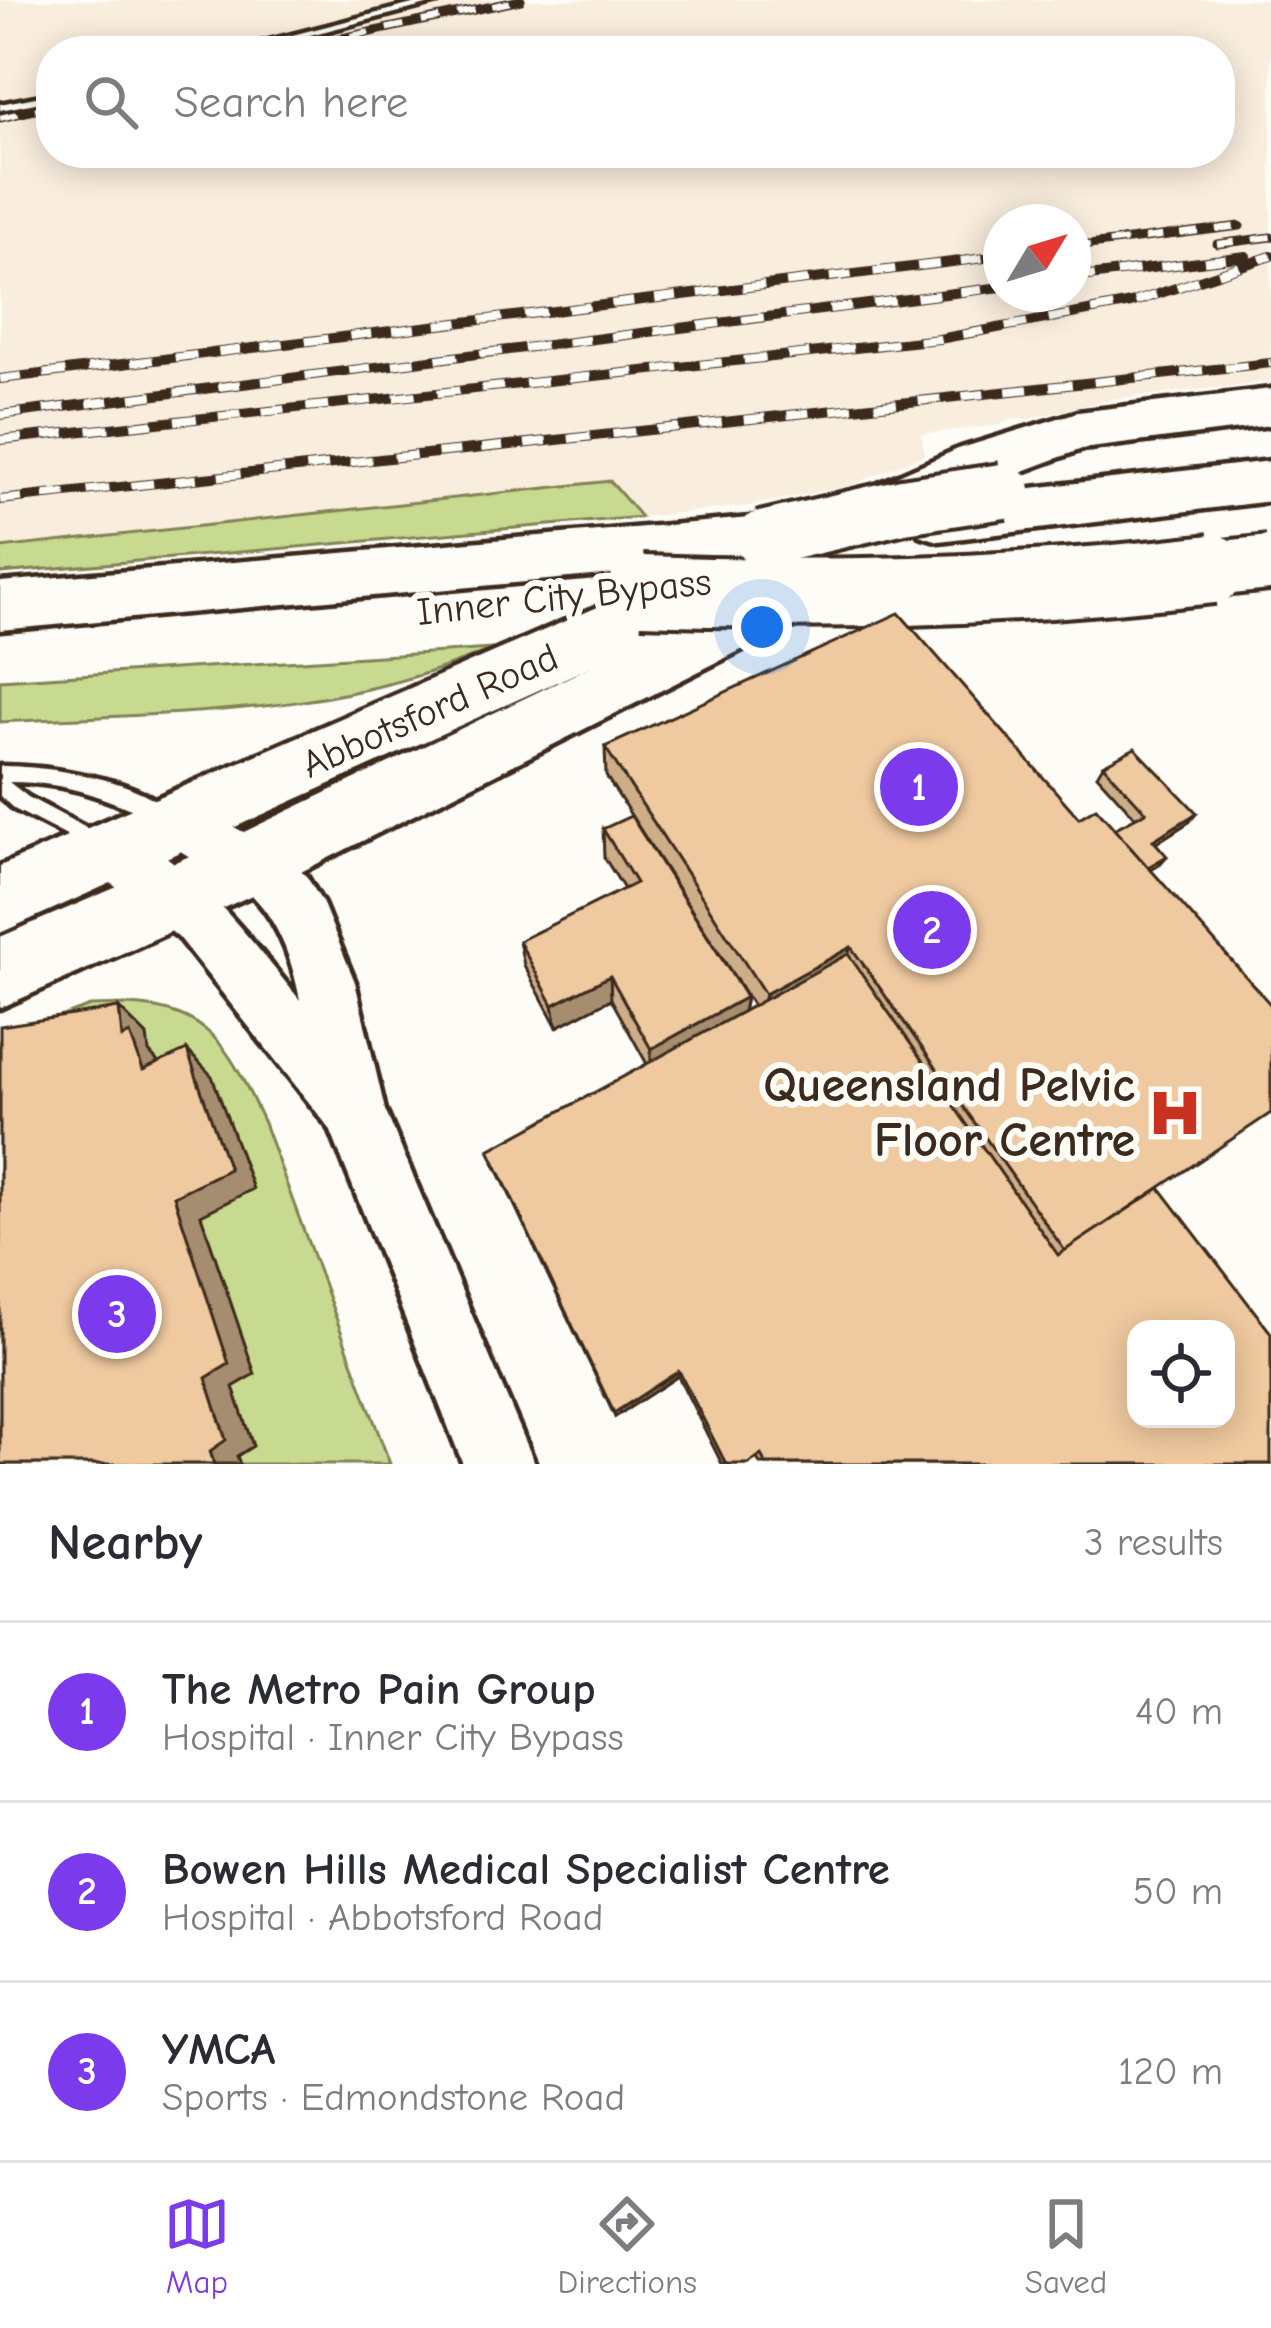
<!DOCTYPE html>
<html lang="en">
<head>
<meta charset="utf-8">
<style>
  :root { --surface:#fff; --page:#f7f7f7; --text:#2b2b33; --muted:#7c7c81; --line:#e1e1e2; --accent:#7c3aed }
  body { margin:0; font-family:"Comic Neue",sans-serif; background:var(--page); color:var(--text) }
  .controls { position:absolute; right:36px; bottom:36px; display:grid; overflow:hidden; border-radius:24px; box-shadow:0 6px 30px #0003 }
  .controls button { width:108px; height:108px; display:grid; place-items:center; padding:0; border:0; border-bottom:3px solid var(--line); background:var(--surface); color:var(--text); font:60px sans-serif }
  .compass { position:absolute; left:983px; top:204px; width:108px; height:108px; border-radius:50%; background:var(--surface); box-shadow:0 6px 30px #0003; rotate:52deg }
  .you { position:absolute; left:762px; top:627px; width:42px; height:42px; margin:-30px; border:9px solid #fff; border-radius:50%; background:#1a73e8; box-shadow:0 0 0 18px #1a73e833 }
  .badge { display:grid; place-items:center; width:78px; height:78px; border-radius:50%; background:var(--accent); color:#fff; font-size:39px; font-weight:700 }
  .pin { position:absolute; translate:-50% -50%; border:6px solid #fff; box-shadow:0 3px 12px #0006 }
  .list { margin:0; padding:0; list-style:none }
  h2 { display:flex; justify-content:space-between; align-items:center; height:156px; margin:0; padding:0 48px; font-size:51px }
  h2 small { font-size:39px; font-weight:400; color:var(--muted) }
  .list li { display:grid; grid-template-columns:78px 1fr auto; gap:36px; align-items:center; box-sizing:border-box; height:180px; padding:0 48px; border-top:3px solid var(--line) }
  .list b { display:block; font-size:45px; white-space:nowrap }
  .list p { margin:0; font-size:39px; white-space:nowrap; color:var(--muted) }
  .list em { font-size:39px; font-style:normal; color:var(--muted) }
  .icon { flex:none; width:66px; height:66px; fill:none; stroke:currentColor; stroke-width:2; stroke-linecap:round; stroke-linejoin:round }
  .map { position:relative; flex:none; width:1271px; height:1464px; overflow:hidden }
  .search { position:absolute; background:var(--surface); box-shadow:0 6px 30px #0003; left:36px; right:36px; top:36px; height:132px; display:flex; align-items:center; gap:30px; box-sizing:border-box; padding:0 42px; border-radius:48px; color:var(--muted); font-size:45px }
  .sheet { height:696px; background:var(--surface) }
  nav { display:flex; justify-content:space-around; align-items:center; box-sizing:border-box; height:168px; border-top:3px solid var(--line); background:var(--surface); font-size:33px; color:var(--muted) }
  nav a { display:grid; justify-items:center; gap:6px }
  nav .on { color:var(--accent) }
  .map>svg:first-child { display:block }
</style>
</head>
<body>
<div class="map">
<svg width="1271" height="1464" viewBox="0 0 1271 1464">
  <rect width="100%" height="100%" fill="#fdfcf7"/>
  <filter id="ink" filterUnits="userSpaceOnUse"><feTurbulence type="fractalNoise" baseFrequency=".00833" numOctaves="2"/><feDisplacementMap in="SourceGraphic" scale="24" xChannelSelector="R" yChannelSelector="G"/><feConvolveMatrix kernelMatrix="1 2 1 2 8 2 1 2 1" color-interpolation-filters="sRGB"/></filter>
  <g filter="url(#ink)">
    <path fill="#f9eddd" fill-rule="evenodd" d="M0,0H1271V382L1112,399L1028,419H1011L1000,425L921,434L925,454L852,485L749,506L641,517L610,481L0,548ZM51,51H1220V153H51ZM1001,222H1073V294H1001Z"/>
    <g fill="#c8da8f" stroke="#828256" stroke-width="3">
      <polygon points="610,481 641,517 0,573 0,548"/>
      <path d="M492,649C328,719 174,711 0,722V680Z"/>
      <path d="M127,1005C213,1008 231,1053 264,1123L390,1464H0V1039L90,1006Z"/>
    </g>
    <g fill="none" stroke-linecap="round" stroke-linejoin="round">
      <defs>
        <g id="lane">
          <polygon points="428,0 446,0 248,51 230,51"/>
          <polygon points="51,94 51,100 0,110 0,104"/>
          <path d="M0,766C43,766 143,778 170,813L168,819L161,821C105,799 72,782 9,782L28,797L107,839L110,845L107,851L100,853L14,809L0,796Z"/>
        </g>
        <path id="secondary" d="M180,799L280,851L307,877L323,904L355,982L385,1110L535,1464H463L330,1129L178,937L91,867L83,850L91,833L110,826C188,854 249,938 300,1000C292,957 274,908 237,883C209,864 168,853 153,822L161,805Z"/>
        <g id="highway">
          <polygon points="1271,389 1271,425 1082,449 953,497 1271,461 1271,501 939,541 919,535 912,516 882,527 862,521 853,506 862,491 958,449 1078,412"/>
          <polygon points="762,517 783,524 791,539 783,554 724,564 733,567 742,583 733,599 716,607 733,602 755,609 764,626 755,643 277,884 0,1008 0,937 227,840 592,666 0,933 0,866 690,567 0,630 0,582"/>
        </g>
      </defs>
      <use href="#lane" stroke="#3b2a1e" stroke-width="9"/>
      <use href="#secondary" stroke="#3b2a1e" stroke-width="9"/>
      <use href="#highway" stroke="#3b2a1e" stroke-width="9"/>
      <use href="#lane" fill="#fdfcf7" fill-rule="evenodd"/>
      <use href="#secondary" fill="#fdfcf7" fill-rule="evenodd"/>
      <use href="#highway" fill="#fdfcf7" fill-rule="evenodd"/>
      <defs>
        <g id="rail-far1">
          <polyline points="281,51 521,0"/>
          <polyline points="0,118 51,106"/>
          <polyline points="1217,244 1271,237"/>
          <polyline points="1073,247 1240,226"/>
        </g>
        <g id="rail">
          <polyline points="1073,278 1246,256"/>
          <polyline points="0,379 1001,256"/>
          <polyline points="0,415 1001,287"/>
          <polyline points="0,440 939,339 1131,303 1271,256"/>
          <polyline points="0,500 1271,363"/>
        </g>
      </defs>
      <use href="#rail-far1" stroke="#3b2a1e" stroke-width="9"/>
      <use href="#rail" stroke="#3b2a1e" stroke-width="10"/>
      <use href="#rail-far1" stroke="#fdfcf7" stroke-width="6" stroke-dasharray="18" stroke-linecap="butt"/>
      <use href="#rail" stroke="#fdfcf7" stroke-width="8" stroke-dasharray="22" stroke-linecap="butt"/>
      <defs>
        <g id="highway-bridge-far1">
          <polyline points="762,539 903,506 1003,491"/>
          <polyline points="1186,572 1269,563"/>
        </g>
        <path id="highway-bridge" d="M642,590C833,597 1023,591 1212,569"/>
      </defs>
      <use href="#highway-bridge-far1" stroke="#3b2a1e" stroke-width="62" stroke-linecap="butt"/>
      <use href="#highway-bridge" stroke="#3b2a1e" stroke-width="76" stroke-linecap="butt"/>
      <use href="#highway-bridge-far1" stroke="#fdfcf7" stroke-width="54"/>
      <use href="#highway-bridge" stroke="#fdfcf7" stroke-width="68"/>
    </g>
    <polygon fill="#cead89" stroke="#3b2a1e" stroke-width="3" points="605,747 1079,818 1114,829 1136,818 1097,775 1103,765 1189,822 1156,843 1159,865 1151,870 1127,1210 1271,1464 760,1464 757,1458 748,1464 722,1464 678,1376 615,1417 494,1162 647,1064 611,999 557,1027 524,965 519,941 624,889 604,857 603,829 746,997 743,1012 753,1006 606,776"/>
    <g fill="#a78d6f" stroke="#3b2a1e" stroke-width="3">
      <polygon points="1197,813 1189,822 1145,850 1153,840"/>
      <polygon points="1167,856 1159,865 1137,878 1142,869"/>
      <polygon points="851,947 842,971 760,1016 765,994"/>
      <polygon points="610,976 611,999 557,1027 553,1005"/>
      <polygon points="746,997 741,1020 651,1069 651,1049"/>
      <polygon points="119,1008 147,1036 149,1052 157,1061 170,1095 143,1070 122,1038"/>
      <polygon points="187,1050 212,1076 253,1189 201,1215 255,1374 233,1387 253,1446 237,1456 240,1464 214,1464 210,1451 206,1378 174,1196"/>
      <polygon points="679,1371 678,1376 615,1417 614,1413"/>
    </g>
    <g fill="#efc99f" stroke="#3b2a1e" stroke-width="3" fill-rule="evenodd">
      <polygon points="899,613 1079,818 1096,808 1271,1005 1271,1113 1065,1251 851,947 765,994 605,747"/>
      <polygon points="1135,748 1197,813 1153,840 1167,856 1148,867 1114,829 1146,812 1103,765"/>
      <polygon points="631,816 746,997 651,1049 610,976 553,1005 519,941 636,883 603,829"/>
      <path d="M848,954L1058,1255L1160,1188L1271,1333V1464H766L761,1455L748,1464H726L679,1371L614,1413L489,1150ZM1136,1329H1226V1419H1136Z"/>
      <polygon points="119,1008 122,1038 130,1034 143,1070 187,1050 229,1169 174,1196 229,1364 206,1378 226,1440 210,1451 214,1464 0,1464 0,1026"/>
    </g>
  </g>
  <defs>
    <symbol id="hospital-bare" viewBox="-9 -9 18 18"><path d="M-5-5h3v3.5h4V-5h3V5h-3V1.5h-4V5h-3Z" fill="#c8321e" stroke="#fdfcf7" stroke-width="2.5" paint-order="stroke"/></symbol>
  </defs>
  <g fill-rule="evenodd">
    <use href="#hospital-bare" x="1137" y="1075" width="76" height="76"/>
  </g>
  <g text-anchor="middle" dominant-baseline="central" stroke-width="12" stroke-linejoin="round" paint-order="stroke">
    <g font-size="39" fill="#3b2a1e" stroke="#fdfcf7">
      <text transform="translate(564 597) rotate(-6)">Inner City Bypass</text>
      <text transform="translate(430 711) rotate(-24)">Abbotsford Road</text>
    </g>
    <g font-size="48" font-weight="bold" fill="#3b2a1e" stroke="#fdfcf7" text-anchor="end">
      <text x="1135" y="1085">Queensland Pelvic<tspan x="1135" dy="55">Floor Centre</tspan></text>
    </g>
  </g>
</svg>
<div class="controls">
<button><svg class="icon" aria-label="locate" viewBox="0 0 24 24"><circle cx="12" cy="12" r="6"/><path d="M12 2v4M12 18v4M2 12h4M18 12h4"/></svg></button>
</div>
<svg class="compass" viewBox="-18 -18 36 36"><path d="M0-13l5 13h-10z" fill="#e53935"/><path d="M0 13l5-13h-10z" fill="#7c7c81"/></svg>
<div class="you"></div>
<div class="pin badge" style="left:919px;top:787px">1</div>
<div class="pin badge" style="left:932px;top:930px">2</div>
<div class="pin badge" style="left:117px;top:1314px">3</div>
<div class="search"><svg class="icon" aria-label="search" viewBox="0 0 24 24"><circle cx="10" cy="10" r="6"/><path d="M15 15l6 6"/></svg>Search here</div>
</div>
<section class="sheet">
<h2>Nearby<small>3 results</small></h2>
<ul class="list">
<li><span class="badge">1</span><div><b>The Metro Pain Group</b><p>Hospital · Inner City Bypass</p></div><em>40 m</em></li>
<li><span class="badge">2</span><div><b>Bowen Hills Medical Specialist Centre</b><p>Hospital · Abbotsford Road</p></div><em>50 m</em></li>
<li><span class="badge">3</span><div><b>YMCA</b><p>Sports · Edmondstone Road</p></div><em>120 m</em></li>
</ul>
</section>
<nav>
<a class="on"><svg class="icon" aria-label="map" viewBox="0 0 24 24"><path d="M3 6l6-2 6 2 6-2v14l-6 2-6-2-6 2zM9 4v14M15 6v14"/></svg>Map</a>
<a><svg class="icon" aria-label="directions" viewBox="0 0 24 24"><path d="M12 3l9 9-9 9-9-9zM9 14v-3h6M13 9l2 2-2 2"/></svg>Directions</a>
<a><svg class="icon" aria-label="saved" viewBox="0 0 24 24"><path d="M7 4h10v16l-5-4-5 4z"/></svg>Saved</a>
</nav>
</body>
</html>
